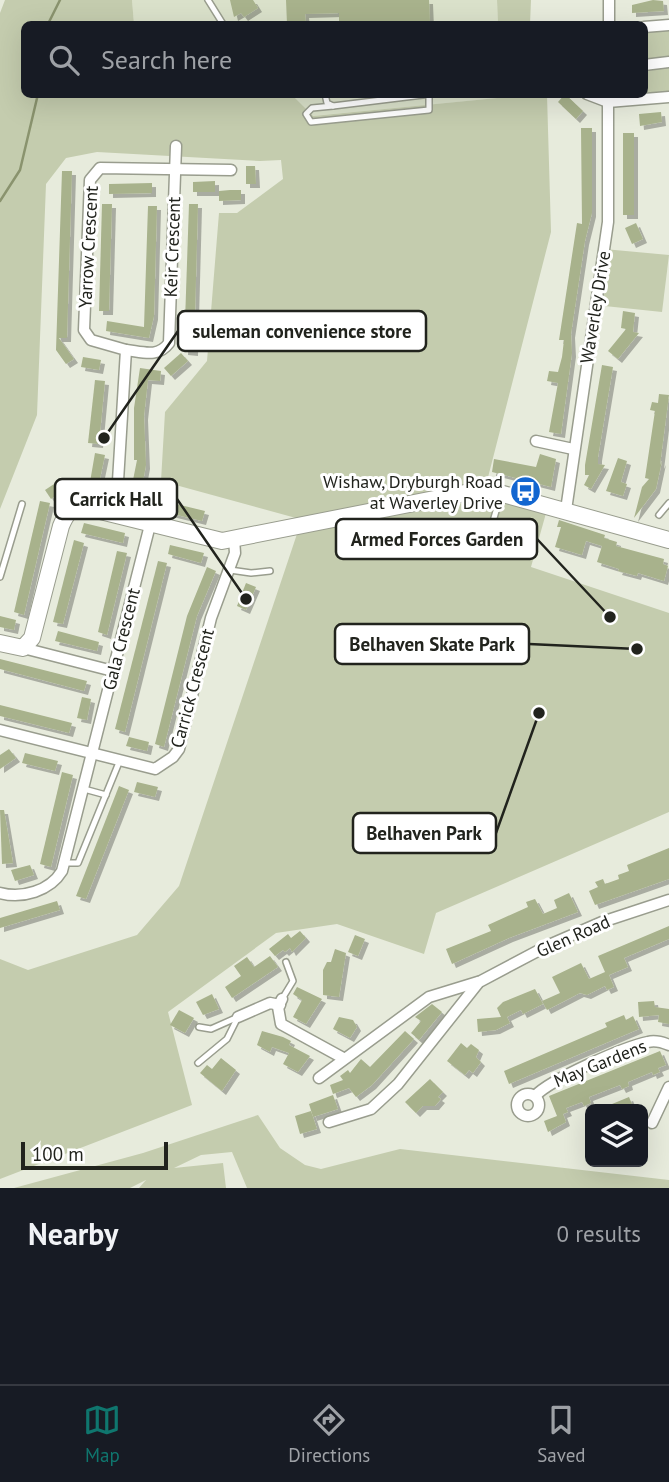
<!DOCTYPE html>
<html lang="en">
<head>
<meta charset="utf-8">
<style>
  :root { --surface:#171b24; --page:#20242c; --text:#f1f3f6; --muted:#9ea1a6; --line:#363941; --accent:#0f766e }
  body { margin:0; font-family:"PT Sans",sans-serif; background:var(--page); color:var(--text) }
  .controls { position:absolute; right:21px; bottom:21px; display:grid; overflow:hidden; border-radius:10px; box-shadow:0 7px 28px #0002 }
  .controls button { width:63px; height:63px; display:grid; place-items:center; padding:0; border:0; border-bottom:2px solid var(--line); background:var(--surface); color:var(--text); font:35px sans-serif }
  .scale { position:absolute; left:21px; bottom:18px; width:147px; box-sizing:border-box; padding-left:7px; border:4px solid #21231d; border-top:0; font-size:19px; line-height:24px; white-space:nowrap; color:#21231d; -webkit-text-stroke:5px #fff; paint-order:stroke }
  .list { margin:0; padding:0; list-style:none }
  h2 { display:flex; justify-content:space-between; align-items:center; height:91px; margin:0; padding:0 28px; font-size:30px }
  h2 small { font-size:23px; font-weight:400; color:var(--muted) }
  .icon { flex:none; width:38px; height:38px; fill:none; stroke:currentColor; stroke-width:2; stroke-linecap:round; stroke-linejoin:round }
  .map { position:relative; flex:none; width:669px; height:1188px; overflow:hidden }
  .search { position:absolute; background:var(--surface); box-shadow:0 7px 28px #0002; left:21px; right:21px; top:21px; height:77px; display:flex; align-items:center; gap:18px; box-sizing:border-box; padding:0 24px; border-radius:10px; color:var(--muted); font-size:26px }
  .sheet { height:196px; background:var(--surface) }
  nav { display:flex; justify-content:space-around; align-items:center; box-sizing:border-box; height:98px; border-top:2px solid var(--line); background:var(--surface); font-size:19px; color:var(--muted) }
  nav a { display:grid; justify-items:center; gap:4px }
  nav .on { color:var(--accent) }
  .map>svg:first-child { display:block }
</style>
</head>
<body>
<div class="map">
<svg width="669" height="1188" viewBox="0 0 669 1188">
  <defs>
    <filter id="shadow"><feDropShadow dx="4" dy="4" stdDeviation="0" flood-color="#0004"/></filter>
  </defs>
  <rect width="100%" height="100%" fill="#e7ebdc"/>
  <g fill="#dae1ca">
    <polygon points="132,0 497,0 498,24 134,24"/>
    <polygon points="498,94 498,98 312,116 292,95"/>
  </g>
  <g fill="#c4ccae">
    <polygon points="5,0 132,0 134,24 24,24 24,94 292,95 313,116 497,98 498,95 547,95 551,232 485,489 548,506 531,567 669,613 669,812 436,913 424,954 337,924 276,933 168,1012 192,1105 0,1179 0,959 28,970 137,935 179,886 299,528 296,518 161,481 165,412 207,361 219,213 237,213 283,179 281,160 260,161 97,152 66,158 46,184 37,415 0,509 0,13"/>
    <polygon points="497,0 531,0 530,24 498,24"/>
    <polygon points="669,29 669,59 645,62 644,31"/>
    <polygon points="669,66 669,93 615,99 615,95 644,94 645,69"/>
    <polygon points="604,249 669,255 662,312 595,305"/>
    <polygon points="258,1115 280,1148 305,1165 321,1169 400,1149 669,1180 669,1188 247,1188 232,1152 201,1155 174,1168 223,1163 226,1188 139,1188 146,1180 130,1188 14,1188 143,1153"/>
  </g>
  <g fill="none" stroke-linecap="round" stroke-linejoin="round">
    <g stroke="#8a936e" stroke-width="2.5">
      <polyline points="48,24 60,0"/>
      <polyline points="0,201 20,170 38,94"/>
    </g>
  </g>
  <g fill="#a8b28c" filter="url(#shadow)">
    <polygon points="230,0 253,0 258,8 244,17 241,13 234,17"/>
    <polygon points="286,0 429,0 430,24 339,24 339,13 305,14 306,24 287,24"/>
    <polygon points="653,0 663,1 664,11 632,13 632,5"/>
    <polygon points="565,94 583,111 576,119 558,102"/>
    <polygon points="661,112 662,122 640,126 639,114"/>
    <polygon points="581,128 592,128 592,213 585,241 571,334 572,353 561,434 549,432 558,383 547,381 549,371 558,372 562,357 564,340 559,340 577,223 582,224"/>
    <rect x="623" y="133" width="11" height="82"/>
    <polygon points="246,166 255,166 256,184 246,184"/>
    <polygon points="62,171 72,171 67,338 59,338 74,359 66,364 56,350"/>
    <polygon points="215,181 215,192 193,192 193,182"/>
    <polygon points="152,183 152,193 109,194 109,184"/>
    <polygon points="230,190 241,190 241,200 219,201 219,191"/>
    <polygon points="102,204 112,204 109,311 99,311"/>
    <polygon points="189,204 198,204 194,352 184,351"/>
    <polygon points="148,206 157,206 154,316 149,338 106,331 107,321 144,327"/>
    <polygon points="636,223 643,239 632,244 625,228"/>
    <polygon points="623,311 635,313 633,332 639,333 618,359 608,351 626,329 621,328"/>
    <polygon points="181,353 188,361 171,376 164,368"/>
    <polygon points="83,357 101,360 99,370 81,367"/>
    <polygon points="602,365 613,367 598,457 598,464 605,465 591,489 584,485 589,475 585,475 585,465"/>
    <polygon points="140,368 161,371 160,381 148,380 144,416 146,465 142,487 132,485 137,460 134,460 134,408"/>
    <polygon points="95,380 105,381 99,444 88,443"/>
    <polygon points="659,394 669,395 660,465 662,461 656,489 634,518 642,487 649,479 645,478 655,411 650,410 652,402 658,403"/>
    <polygon points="95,453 105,455 97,493 76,490 77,480 90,482"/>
    <polygon points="540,454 556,459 551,487 492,472 494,459 536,467"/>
    <polygon points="618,458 627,461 621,482 627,484 623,496 606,491"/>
    <polygon points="63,478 69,486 51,499 45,490"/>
    <polygon points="135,494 205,511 202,521 132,504"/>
    <polygon points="40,501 50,503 24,615 14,612"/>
    <polygon points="559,520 605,535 604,538 617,542 616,546 664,559 663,564 668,566 664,581 638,573 637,576 618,571 619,569 597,562 602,546 586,541 582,555 555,547 561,527 557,527"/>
    <polygon points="84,523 125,533 123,543 81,533"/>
    <polygon points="74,540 84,543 63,624 53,622"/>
    <polygon points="170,545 204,553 201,563 168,554"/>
    <polygon points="117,551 127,553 107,635 98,632"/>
    <polygon points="158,561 167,563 125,732 115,729"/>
    <polygon points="207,567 216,571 197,616 164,747 155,744 187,616"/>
    <polygon points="246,583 256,587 246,610 237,606"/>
    <polygon points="0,616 16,620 14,630 0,627"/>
    <polygon points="58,631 99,642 97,651 55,641"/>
    <polygon points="0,659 87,681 84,691 0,669"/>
    <polygon points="82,697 91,699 87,720 77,718"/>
    <polygon points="0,705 72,723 69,733 0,716"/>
    <polygon points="129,737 149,742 147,751 126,746"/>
    <polygon points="9,749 16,758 0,769 0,755"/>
    <polygon points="25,753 58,761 55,771 22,763"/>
    <polygon points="62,772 73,775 51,867 40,864"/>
    <polygon points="137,782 158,787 155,797 134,792"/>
    <polygon points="119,786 129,790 86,899 76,896"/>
    <polygon points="0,810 4,810 13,863 2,864"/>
    <polygon points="669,848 669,879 595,905 589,891 598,887 595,882 603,879 605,884 619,879 618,875 629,871 627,865"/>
    <polygon points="30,865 34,875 15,881 11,870"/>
    <polygon points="569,893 578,912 509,938 452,964 446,949 491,931 488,925 528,907 526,902 535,899 543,914 557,908 554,900"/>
    <polygon points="57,901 60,910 0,928 0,918"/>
    <polygon points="669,926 669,939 624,958 628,967 609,975 614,987 607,990 605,986 587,995 580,993 547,1010 542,1001 560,993 552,977 581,963 589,979 605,972 598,956"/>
    <polygon points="300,931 306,938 292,952 290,948 285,952 283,950 275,956 269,949 288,934 291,938"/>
    <polygon points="355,935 365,939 358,956 348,952"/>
    <polygon points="335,949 346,953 339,997 323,995 323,970 327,962 331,962"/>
    <polygon points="270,956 278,967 232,998 225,987 241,976 234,966 247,957 254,967"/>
    <polygon points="297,987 322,999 306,1024 293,1017 302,1000 293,994"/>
    <polygon points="535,989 543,1004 523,1014 521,1010 507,1017 510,1023 496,1030 478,1032 477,1019 501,1017 497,1008 503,1002"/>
    <polygon points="212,994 219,1009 203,1015 196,1002"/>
    <polygon points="654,1001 655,1007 669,1009 669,1024 658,1022 659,1015 639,1017 638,1002"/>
    <polygon points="432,1004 442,1012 419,1040 411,1033 421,1021 415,1017"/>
    <polygon points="179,1010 194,1018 185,1033 170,1025"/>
    <polygon points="624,1015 626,1020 633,1016 639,1029 509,1084 504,1071 607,1027 605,1023"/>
    <polygon points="339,1017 353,1020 357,1027 350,1038 333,1029"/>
    <polygon points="262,1031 283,1037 291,1041 289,1045 310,1056 298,1072 283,1064 289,1053 272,1047 270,1052 257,1045"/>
    <polygon points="405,1031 414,1039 372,1085 356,1097 349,1088 333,1094 330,1085 343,1080 340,1076 348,1070 350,1073 361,1059 370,1067"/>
    <polygon points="461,1043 467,1048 471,1044 479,1050 476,1057 481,1062 473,1073 469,1070 465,1075 447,1061"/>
    <polygon points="660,1051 666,1065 658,1068 660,1072 653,1075 652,1072 628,1082 629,1086 622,1089 620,1085 589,1097 591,1103 584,1106 582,1102 566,1108 568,1112 563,1114 566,1122 548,1132 544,1121 557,1116 549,1096"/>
    <polygon points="221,1058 236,1070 222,1091 200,1073 207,1065 212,1069"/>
    <polygon points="430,1079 443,1092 438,1097 441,1099 435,1106 423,1106 416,1113 405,1102"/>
    <polygon points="333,1095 338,1109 313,1117 309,1104"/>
    <polygon points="629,1097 634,1109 600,1109"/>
    <polygon points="311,1111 317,1129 300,1134 295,1116"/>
  </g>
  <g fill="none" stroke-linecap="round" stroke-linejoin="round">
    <defs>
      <g id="lane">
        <polyline points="208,0 223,24"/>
        <polyline points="325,94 327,103 333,106 431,94"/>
        <polyline points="333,106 312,108 306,114 311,122 429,110 429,94"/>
        <polyline points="659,515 669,503"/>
        <polyline points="492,525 500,497"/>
        <polyline points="230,570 251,573 270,571"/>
        <polyline points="0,577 22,504"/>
        <polyline points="84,789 106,795"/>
        <polyline points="64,863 78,863 120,760"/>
        <polyline points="282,999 293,981 286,962"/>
        <polyline points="199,1027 211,1029 238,1017"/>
        <polyline points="198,1063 227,1039 238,1017"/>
      </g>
      <g id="street">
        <polyline points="609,24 609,0"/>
        <polyline points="644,27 669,25"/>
        <polyline points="644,65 669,62"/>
        <polyline points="587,94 608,102 669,97"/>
        <path d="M126,350C143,352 158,358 169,343L176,146"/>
        <polyline points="536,441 573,449"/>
        <polyline points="566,510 608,222 608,94"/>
        <polyline points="109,515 118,481 126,350 91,340 84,330 90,180 100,168 231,170"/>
        <polyline points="23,648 113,671"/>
        <polyline points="0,730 155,769 173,757 179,749 211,618 235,553 234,539"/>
        <path d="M0,893C22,899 50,891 62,871L150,525"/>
        <polyline points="282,999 278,1007 281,1024 343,1058"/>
        <polyline points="238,1017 270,1003 280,1005"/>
        <polyline points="319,1078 429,997 481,981 549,945 602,922 669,900"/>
        <circle cx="528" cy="1105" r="11"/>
        <path d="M535,1096C551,1079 624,1047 648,1042C655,1040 662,1042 669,1045"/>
        <polyline points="329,1122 371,1109 398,1084 479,982"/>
        <polyline points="652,1123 669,1087"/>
      </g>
      <path id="secondary" d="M0,643L23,648L32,638L61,526C66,514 70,508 84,507L222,541L485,489L669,540"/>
    </defs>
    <use href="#lane" stroke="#999d8e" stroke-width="8"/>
    <use href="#street" stroke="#999d8e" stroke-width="13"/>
    <use href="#secondary" stroke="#999d8e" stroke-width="18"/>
    <use href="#lane" stroke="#fff" stroke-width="5"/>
    <use href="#street" stroke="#fff" stroke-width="10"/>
    <use href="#secondary" stroke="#fff" stroke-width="16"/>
  </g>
  <defs>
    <symbol id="bus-disc" viewBox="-11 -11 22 22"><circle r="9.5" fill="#1266d0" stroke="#fff"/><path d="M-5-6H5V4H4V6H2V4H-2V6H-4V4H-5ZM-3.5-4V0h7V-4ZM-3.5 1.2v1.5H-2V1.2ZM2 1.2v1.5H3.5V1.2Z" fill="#fff"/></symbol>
  </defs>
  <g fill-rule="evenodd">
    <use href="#bus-disc" x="508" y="474" width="35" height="35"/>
  </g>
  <g text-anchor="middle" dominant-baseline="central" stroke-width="6" stroke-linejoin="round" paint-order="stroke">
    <g font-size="18" fill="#21231d" stroke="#fff">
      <text transform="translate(88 247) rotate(-87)">Yarrow Crescent</text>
      <text transform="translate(172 247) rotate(-88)">Keir Crescent</text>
      <text transform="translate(595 307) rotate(-81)">Waverley Drive</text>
      <text transform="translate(121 639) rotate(-76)">Gala Crescent</text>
      <text transform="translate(192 688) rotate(-75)">Carrick Crescent</text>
      <text transform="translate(573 936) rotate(-24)">Glen Road</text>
      <text transform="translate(600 1063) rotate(-22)">May Gardens</text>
    </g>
    <g font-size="18" fill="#21231d" stroke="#fff" text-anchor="end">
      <text x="503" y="481">Wishaw, Dryburgh Road<tspan x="503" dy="21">at Waverley Drive</tspan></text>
    </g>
  </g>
  <path fill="none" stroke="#21231d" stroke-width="2.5" d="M104 438L178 331M246 599L177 499M610 617L537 539M637 649L529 644M539 713L496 833"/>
  <g fill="#21231d" stroke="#fff" stroke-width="2.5">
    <circle cx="104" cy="438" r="7"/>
    <circle cx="246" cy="599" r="7"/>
    <circle cx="610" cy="617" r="7"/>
    <circle cx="637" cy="649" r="7"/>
    <circle cx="539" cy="713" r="7"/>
  </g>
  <g fill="#fff" stroke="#21231d" stroke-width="2.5">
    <rect x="178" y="311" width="248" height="40" rx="7"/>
    <rect x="55" y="479" width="122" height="40" rx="7"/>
    <rect x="336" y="519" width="201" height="40" rx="7"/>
    <rect x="335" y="624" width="194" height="40" rx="7"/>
    <rect x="353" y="813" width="143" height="40" rx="7"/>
  </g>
  <g font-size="19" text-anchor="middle" font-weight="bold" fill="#21231d">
    <text x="302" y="338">suleman convenience store</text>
    <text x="116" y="506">Carrick Hall</text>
    <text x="437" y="546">Armed Forces Garden</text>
    <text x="432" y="651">Belhaven Skate Park</text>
    <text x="424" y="840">Belhaven Park</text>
  </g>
</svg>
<div class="controls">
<button><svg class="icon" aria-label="layers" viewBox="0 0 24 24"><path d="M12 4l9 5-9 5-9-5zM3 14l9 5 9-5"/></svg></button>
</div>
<div class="scale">100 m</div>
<div class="search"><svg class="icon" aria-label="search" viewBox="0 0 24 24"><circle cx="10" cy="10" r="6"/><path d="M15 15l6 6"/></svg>Search here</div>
</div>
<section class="sheet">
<h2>Nearby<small>0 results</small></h2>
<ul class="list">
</ul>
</section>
<nav>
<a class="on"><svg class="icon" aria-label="map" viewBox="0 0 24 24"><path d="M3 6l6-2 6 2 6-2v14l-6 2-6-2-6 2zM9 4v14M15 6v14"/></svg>Map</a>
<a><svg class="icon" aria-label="directions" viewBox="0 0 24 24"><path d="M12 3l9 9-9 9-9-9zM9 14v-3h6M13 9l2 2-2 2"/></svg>Directions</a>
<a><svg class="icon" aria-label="saved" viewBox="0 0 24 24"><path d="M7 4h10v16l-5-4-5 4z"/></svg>Saved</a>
</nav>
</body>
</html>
